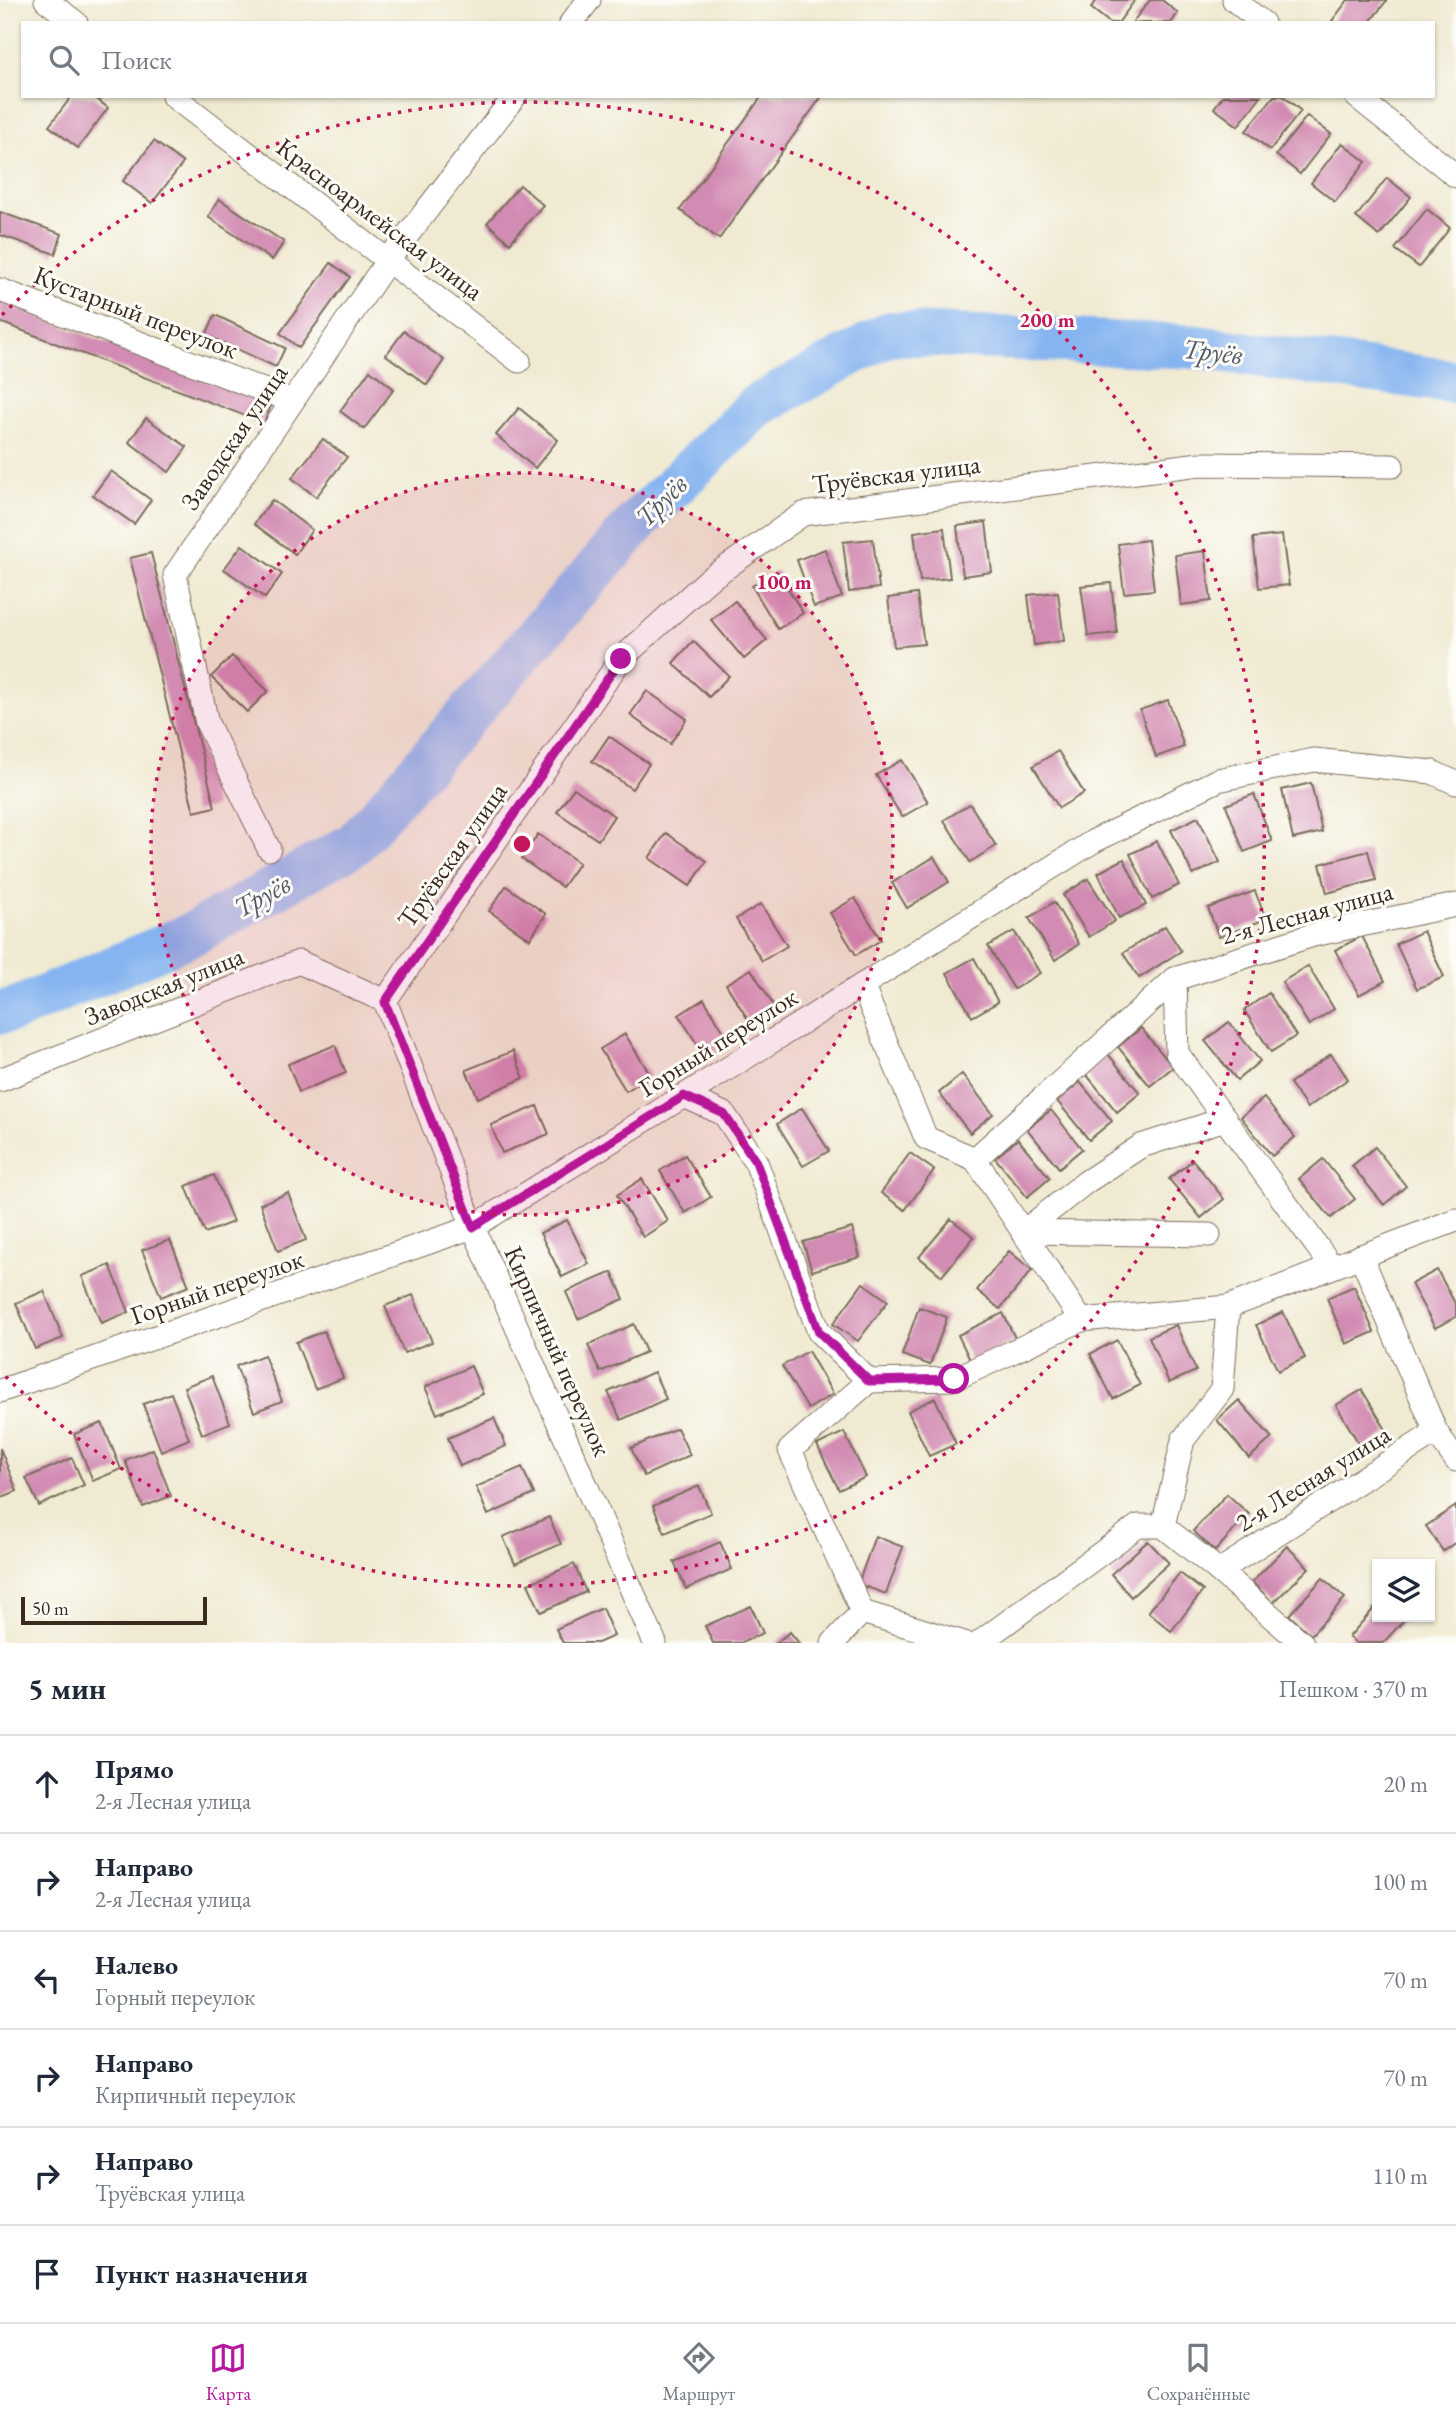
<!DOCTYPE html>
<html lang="ru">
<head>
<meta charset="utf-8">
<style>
  :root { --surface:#fff; --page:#f2f2f3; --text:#1f2937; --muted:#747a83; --line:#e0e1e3; --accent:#b5179e }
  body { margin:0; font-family:"EB Garamond",serif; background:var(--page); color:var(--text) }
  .controls { position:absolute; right:21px; bottom:21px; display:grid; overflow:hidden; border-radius:0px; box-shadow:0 2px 5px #0004 }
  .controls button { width:63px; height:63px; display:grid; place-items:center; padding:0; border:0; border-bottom:2px solid var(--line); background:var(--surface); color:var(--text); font:35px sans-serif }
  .scale { position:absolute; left:21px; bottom:18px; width:186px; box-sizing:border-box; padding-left:7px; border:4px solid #3b2a1e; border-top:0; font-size:19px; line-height:24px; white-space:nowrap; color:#3b2a1e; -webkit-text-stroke:5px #fdfcf7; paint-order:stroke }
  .stop { position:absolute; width:21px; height:21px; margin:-16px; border:5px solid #b5179e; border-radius:50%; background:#fff }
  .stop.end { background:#b5179e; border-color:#fff; box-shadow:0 2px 7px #0008 }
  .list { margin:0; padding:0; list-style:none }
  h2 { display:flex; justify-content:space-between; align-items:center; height:91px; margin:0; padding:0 28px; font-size:30px }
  h2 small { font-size:23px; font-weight:400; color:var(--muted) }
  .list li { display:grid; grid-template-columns:46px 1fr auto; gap:21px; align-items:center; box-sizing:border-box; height:98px; padding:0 28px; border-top:2px solid var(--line) }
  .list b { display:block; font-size:26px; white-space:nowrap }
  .list p { margin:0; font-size:23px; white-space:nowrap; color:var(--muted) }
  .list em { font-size:23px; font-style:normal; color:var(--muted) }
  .icon { flex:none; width:38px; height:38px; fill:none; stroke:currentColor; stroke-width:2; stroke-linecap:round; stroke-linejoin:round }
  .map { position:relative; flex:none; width:1456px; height:1643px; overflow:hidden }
  .search { position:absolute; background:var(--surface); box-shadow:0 2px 5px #0004; left:21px; right:21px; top:21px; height:77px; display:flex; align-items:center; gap:18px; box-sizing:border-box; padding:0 24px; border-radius:0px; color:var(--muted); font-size:26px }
  .sheet { height:679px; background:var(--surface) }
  nav { display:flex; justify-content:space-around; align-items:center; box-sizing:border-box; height:98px; border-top:2px solid var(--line); background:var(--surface); font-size:19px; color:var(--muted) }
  nav a { display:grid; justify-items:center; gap:4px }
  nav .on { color:var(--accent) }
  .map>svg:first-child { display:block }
</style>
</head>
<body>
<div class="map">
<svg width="1456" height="1643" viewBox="0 0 1456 1643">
  <rect width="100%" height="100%" fill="#fdfcf7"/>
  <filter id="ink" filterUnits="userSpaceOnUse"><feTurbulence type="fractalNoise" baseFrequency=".0143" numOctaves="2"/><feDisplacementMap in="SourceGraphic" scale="14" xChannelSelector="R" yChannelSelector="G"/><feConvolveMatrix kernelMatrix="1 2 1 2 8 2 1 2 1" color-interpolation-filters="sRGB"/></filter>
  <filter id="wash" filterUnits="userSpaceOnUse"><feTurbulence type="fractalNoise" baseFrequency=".00686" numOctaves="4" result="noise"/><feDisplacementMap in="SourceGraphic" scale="28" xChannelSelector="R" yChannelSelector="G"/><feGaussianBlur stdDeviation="1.57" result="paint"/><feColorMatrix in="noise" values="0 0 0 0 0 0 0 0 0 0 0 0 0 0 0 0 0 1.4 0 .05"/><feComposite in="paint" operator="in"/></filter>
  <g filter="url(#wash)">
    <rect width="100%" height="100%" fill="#f0ead2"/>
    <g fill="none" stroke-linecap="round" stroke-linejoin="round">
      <polyline stroke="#85b4f0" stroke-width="44" points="0,1012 14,1010 192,934 354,844 640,519 758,405 890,333 1197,347 1456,382"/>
    </g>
    <g id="blocks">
      <g fill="#d28bb2">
        <polygon points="1097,0 1135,0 1118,23 1110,23 1091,8"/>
        <polygon points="1150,0 1162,0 1178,13 1171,23 1132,23"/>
        <polygon points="1348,0 1387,0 1369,23 1334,23 1332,21"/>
        <polygon points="72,96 93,96 108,108 78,148 49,126"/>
        <polygon points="762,96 822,96 719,239 680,210"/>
        <polygon points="1223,96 1261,96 1238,126 1214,108"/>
        <polygon points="1274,96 1283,96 1301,111 1270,150 1246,131"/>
        <polygon points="1307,116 1331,134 1300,174 1276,155"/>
        <polygon points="154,141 183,163 152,203 123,181"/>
        <polygon points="1342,143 1366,162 1335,202 1311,183"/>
        <polygon points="1387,178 1411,197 1379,236 1356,217"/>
        <polygon points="520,185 543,205 510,243 487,223"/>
        <polygon points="219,199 284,242 272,260 208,217"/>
        <polygon points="1427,209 1450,228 1419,267 1395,249"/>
        <polygon points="0,212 62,234 55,254 0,235"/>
        <polygon points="331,263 350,277 299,348 280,333"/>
        <polygon points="0,302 271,405 264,423 0,322"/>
        <polygon points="215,315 285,348 276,367 206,335"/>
        <polygon points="404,331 444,360 427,385 386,355"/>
        <polygon points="370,370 394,389 364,429 340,411"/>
        <polygon points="519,408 558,440 535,468 496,435"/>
        <polygon points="146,418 187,447 169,472 129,442"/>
        <polygon points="323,439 347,457 316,497 292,478"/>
        <polygon points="111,471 151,500 134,524 93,495"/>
        <polygon points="272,500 312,530 295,554 254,524"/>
        <polygon points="986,522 992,572 963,576 957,526"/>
        <polygon points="944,528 950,578 920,581 914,532"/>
        <polygon points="1282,535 1289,585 1259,588 1253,538"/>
        <polygon points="873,539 879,588 849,592 843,542"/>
        <polygon points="1148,540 1154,590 1124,593 1118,544"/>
        <polygon points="242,545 282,574 265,598 224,569"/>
        <polygon points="825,549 842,597 814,607 797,560"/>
        <polygon points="1205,551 1211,601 1181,605 1175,555"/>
        <polygon points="151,553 215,807 194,812 130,558"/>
        <polygon points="777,571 803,613 778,629 752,586"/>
        <polygon points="1111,583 1117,633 1088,636 1081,586"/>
        <polygon points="1058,592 1064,641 1034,645 1028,595"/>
        <polygon points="917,594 924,644 894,647 888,598"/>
        <polygon points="735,601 767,640 744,659 711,620"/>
        <polygon points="693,641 729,676 709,697 673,663"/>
        <polygon points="232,656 268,691 247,712 211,677"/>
        <polygon points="647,691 687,719 670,744 630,715"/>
        <polygon points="1168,700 1184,747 1156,757 1140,710"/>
        <polygon points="609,736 649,764 632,789 592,761"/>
        <polygon points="1058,751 1084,793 1059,808 1033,766"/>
        <polygon points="902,760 928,802 902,817 876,775"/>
        <polygon points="1311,783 1322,832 1293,839 1282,790"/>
        <polygon points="574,788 614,816 598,840 557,812"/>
        <polygon points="1254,794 1272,841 1244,852 1226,805"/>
        <polygon points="970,804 996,846 970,862 944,820"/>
        <polygon points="1198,817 1220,862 1193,875 1171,830"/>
        <polygon points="666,833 707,861 690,886 649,858"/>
        <polygon points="538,834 579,863 562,887 522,859"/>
        <polygon points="1157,841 1179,885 1152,899 1130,854"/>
        <polygon points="1368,851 1376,880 1327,893 1320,864"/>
        <polygon points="934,857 949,882 907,908 892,883"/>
        <polygon points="1124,859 1146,905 1119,918 1098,873"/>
        <polygon points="1088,879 1115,921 1089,937 1063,895"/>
        <polygon points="506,886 546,914 530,939 489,911"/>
        <polygon points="1255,891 1266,919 1219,937 1208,908"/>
        <polygon points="855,898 881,940 856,955 830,913"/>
        <polygon points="1054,902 1079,944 1055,960 1029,918"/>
        <polygon points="761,904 787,946 762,961 736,919"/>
        <polygon points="1165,926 1181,951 1139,978 1123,953"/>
        <polygon points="1014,931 1040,973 1014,989 988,946"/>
        <polygon points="1423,931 1444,977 1417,989 1396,944"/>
        <polygon points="1362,936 1385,981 1359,995 1335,950"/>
        <polygon points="974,958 998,1002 972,1017 947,973"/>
        <polygon points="1308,966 1334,1009 1309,1025 1282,982"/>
        <polygon points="751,969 777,1011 752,1026 726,984"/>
        <polygon points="1269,993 1296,1036 1271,1052 1244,1010"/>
        <polygon points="704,999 730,1042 705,1057 679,1015"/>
        <polygon points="1229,1022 1260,1061 1237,1080 1205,1041"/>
        <polygon points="1141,1028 1173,1067 1150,1086 1118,1047"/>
        <polygon points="625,1034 651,1076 626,1091 600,1049"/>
        <polygon points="335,1045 346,1073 299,1092 288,1064"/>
        <polygon points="513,1051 524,1078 478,1098 466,1070"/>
        <polygon points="1108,1054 1140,1093 1117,1112 1085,1073"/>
        <polygon points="1331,1054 1348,1079 1307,1108 1290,1083"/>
        <polygon points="962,1074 993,1114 970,1133 939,1093"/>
        <polygon points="1080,1082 1112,1121 1089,1140 1057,1101"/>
        <polygon points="1264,1098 1295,1137 1272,1156 1241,1117"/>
        <polygon points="537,1106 549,1134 502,1153 491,1125"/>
        <polygon points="802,1108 829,1151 803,1166 777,1124"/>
        <polygon points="1051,1110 1082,1149 1059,1168 1027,1129"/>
        <polygon points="1018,1139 1050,1178 1027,1197 995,1158"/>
        <polygon points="1375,1147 1406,1186 1384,1205 1352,1166"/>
        <polygon points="910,1153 934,1170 905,1210 881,1193"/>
        <polygon points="685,1155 711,1197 685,1213 660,1171"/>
        <polygon points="1323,1159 1355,1199 1331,1218 1299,1179"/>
        <polygon points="1193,1160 1224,1199 1201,1218 1169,1179"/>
        <polygon points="214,1175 233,1222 205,1233 186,1186"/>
        <polygon points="642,1179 668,1221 643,1237 617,1195"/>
        <polygon points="288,1193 306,1240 278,1251 260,1204"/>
        <polygon points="951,1219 974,1237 942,1276 919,1257"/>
        <polygon points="567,1220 589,1264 562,1277 540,1233"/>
        <polygon points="852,1228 860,1257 812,1271 803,1242"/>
        <polygon points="170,1240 189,1286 161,1297 142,1250"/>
        <polygon points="1009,1251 1032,1270 1000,1309 977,1290"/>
        <polygon points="110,1265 129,1312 101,1323 82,1276"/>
        <polygon points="1437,1270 1456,1305 1456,1317 1435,1328 1411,1284"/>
        <polygon points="612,1272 624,1299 578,1319 566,1292"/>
        <polygon points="863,1283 888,1301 858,1341 833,1324"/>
        <polygon points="1354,1286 1374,1332 1346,1344 1327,1298"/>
        <polygon points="44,1291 63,1338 35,1349 16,1303"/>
        <polygon points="413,1295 432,1342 404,1353 385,1306"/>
        <polygon points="919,1307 947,1317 930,1365 902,1355"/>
        <polygon points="1283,1312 1305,1358 1278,1371 1256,1325"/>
        <polygon points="1003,1313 1016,1340 971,1362 958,1335"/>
        <polygon points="634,1324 646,1352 600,1372 588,1345"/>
        <polygon points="1176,1325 1196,1371 1169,1383 1149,1337"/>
        <polygon points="324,1331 343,1378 315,1389 296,1342"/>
        <polygon points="1117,1340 1140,1385 1113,1399 1090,1354"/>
        <polygon points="808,1351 833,1394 808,1409 782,1366"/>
        <polygon points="264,1355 282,1401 254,1412 236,1366"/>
        <polygon points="471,1366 483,1394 437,1414 425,1387"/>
        <polygon points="654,1372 666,1399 621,1420 608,1392"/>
        <polygon points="212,1376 230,1423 202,1434 184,1387"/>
        <polygon points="1362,1390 1388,1433 1362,1449 1336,1405"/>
        <polygon points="171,1393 189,1439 161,1451 143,1404"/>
        <polygon points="935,1398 956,1444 929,1456 908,1411"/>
        <polygon points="1239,1400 1272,1438 1249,1458 1217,1420"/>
        <polygon points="494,1418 506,1446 460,1466 448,1438"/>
        <polygon points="102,1423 121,1469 93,1481 74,1434"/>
        <polygon points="677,1428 690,1455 644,1476 631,1448"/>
        <polygon points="844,1432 866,1477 839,1490 817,1445"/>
        <polygon points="0,1448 17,1491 0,1498"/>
        <polygon points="153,1449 171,1496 143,1507 125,1460"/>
        <polygon points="72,1458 84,1485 39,1506 26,1478"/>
        <polygon points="522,1467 534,1494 488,1515 476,1487"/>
        <polygon points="699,1486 711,1513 665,1533 653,1506"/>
        <polygon points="1227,1494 1249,1514 1215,1551 1193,1531"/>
        <polygon points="1456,1506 1456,1542 1443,1551 1426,1526"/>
        <polygon points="549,1517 561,1544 515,1564 503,1537"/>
        <polygon points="875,1536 903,1547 886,1594 858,1584"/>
        <polygon points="1148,1541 1169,1563 1131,1597 1111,1574"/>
        <polygon points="720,1542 732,1569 686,1589 674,1562"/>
        <polygon points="1287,1546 1309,1568 1273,1603 1252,1582"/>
        <polygon points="574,1564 586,1592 541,1612 528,1584"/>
        <polygon points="1180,1573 1203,1591 1171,1631 1148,1612"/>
        <polygon points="1323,1578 1345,1598 1311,1635 1289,1615"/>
        <polygon points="1377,1605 1377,1617 1405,1619 1383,1643 1356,1643 1349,1637"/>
        <polygon points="751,1606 763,1633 741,1643 713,1643 705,1626"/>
        <polygon points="602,1608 614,1636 598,1643 563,1643 556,1629"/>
        <polygon points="790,1632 799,1643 776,1643"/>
      </g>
    </g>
  </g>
  <g filter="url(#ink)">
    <use href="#blocks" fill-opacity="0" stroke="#7a6d5d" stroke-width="2"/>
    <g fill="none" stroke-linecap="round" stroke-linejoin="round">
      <defs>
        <g id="minor">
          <polyline points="46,0 76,23"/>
          <polyline points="1234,0 1263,23"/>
          <polyline points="571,23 589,0"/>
          <polyline points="173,96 519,361"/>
          <polyline points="1356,96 1456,176"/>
          <polyline points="0,290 292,401"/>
          <polyline points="269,849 207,723 175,575 388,260 515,96"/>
          <polyline points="1175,979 1177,1053 1332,1267"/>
          <polyline points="862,985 926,1138 975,1159 1175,979 1313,935 1456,905"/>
          <polyline points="385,1001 621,659 708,580 803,514 1200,464 1392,466"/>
          <polyline points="385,1001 473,1227 655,1643"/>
          <polyline points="0,1080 299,962 385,1001"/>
          <polyline points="684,1096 724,1114 756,1162 819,1332 869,1381"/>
          <polyline points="975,1159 1081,1320"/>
          <polyline points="1209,1235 1023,1232 1086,1182 1141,1146 1225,1119"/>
          <polyline points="1361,1256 1436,1432 1456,1460"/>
          <polyline points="0,1391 473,1227 1094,841 1218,780 1314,760 1432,772 1456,783"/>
          <polyline points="1163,1526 1183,1440 1222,1389 1228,1307"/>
          <polyline points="1219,1571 1302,1643"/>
          <polyline points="862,1612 790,1450 869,1381 954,1379 1081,1320 1228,1307 1456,1220"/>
          <polyline points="833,1643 862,1612 964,1643"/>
          <polyline points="979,1643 1138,1526 1163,1526 1219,1571 1436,1432"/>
        </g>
      </defs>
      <use href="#minor" stroke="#7a6d5d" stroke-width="25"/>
      <use href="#minor" stroke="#fff" stroke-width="23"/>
    </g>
  </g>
  <g fill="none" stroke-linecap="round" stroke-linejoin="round" filter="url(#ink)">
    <polyline stroke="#b5179e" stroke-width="9" points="621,659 385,1002 473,1227 684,1096 724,1114 756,1162 819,1332 869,1381 954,1379"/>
  </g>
  <circle cx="522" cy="844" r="371" fill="#c2185b" fill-opacity=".12"/>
  <g fill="none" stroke="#c2185b" stroke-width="3.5" stroke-dasharray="3.5 7">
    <circle cx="522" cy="844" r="371"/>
    <path d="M2 315A742 742 0 1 1 2 1373"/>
  </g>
  <g text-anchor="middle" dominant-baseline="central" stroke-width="6" stroke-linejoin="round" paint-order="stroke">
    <g font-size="26" fill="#3b2a1e" stroke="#fdfcf7">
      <text transform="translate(380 219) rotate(37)">Красноармейская улица</text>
      <text transform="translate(136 312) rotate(21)">Кустарный переулок</text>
      <text transform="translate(234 437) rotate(-56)">Заводская улица</text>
      <text transform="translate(896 474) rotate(-7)">Труёвская улица</text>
      <text transform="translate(452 855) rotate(-55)">Труёвская улица</text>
      <text transform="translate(1307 913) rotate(-15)">2-я Лесная улица</text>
      <text transform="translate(164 986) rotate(-22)">Заводская улица</text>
      <text transform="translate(718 1042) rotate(-32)">Горный переулок</text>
      <text transform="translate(217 1287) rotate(-19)">Горный переулок</text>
      <text transform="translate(558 1351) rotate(66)">Кирпичный переулок</text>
      <text transform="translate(1313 1478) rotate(-32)">2-я Лесная улица</text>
    </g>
    <g font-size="28" font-style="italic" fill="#555a68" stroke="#fdfcf7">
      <text transform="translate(1213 351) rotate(6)">Труёв</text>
      <text transform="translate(661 500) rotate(-45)">Труёв</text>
      <text transform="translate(262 895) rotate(-29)">Труёв</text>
    </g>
  </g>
  <circle cx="522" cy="844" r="10" fill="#c2185b" stroke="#fdfcf7" stroke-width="3.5"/>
  <g font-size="21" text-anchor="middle" font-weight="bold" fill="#c2185b" stroke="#fdfcf7" stroke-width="6" stroke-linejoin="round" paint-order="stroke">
    <text x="1047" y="327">200 m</text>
    <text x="784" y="589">100 m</text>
  </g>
</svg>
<div class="controls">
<button><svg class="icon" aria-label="layers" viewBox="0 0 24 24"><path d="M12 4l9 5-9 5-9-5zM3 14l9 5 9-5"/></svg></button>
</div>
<div class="scale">50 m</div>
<div class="stop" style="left:954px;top:1379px"></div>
<div class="stop end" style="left:621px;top:659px"></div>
<div class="search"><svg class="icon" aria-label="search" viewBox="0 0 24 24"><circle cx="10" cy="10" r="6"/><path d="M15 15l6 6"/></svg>Поиск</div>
</div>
<section class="sheet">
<h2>5 мин<small>Пешком · 370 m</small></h2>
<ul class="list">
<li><svg class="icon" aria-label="ahead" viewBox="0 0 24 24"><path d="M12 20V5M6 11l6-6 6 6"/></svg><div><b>Прямо</b><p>2-я Лесная улица</p></div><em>20 m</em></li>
<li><svg class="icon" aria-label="right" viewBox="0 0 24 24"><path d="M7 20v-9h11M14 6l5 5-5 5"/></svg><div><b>Направо</b><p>2-я Лесная улица</p></div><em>100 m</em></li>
<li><svg class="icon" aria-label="left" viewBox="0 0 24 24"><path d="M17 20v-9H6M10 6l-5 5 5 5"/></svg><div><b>Налево</b><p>Горный переулок</p></div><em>70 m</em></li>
<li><svg class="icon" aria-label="right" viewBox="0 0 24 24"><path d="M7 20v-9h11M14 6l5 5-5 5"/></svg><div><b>Направо</b><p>Кирпичный переулок</p></div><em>70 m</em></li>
<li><svg class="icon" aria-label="right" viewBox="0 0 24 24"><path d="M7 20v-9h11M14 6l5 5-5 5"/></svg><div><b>Направо</b><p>Труёвская улица</p></div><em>110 m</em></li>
<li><svg class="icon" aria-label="arrive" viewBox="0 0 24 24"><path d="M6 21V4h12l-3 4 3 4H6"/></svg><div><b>Пункт назначения</b></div></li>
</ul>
</section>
<nav>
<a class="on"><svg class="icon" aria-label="map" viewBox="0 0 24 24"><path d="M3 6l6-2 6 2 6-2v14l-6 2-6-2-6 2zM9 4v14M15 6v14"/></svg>Карта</a>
<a><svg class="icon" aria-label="directions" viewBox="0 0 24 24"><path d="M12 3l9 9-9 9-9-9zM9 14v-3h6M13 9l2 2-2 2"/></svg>Маршрут</a>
<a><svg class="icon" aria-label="saved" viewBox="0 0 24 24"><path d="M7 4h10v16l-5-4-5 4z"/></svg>Сохранённые</a>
</nav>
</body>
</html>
